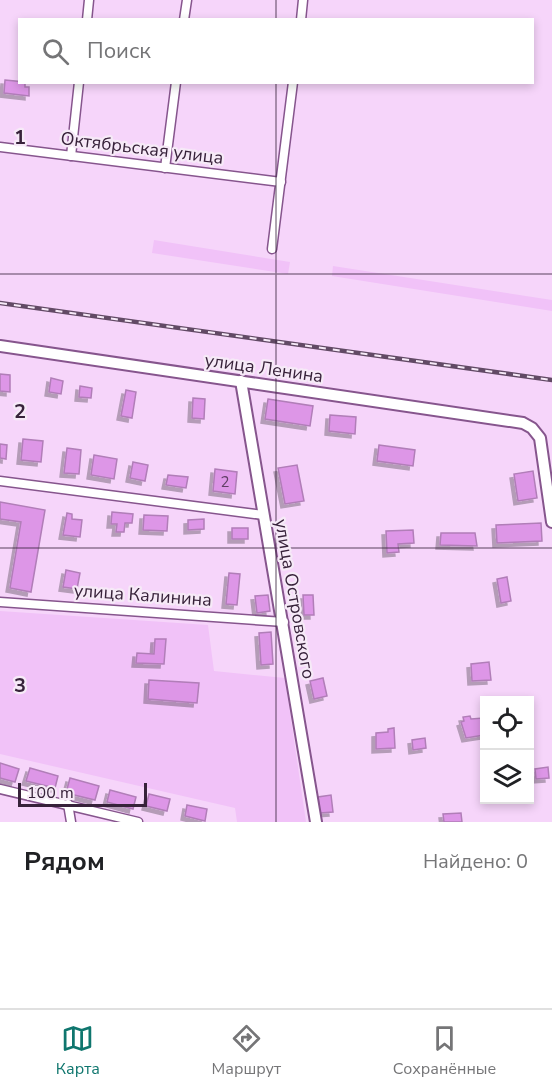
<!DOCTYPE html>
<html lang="ru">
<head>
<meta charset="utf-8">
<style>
  :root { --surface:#fff; --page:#f6f6f6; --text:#202124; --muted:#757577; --line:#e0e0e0; --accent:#0f766e }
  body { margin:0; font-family:"Nunito Sans",sans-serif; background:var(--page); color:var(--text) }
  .controls { position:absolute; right:18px; bottom:18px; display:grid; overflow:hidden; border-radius:0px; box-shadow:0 3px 9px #0003 }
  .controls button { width:54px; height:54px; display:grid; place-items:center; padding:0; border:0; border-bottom:2px solid var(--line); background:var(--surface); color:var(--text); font:30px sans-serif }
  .scale { position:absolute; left:18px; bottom:15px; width:129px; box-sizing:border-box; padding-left:6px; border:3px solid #37223a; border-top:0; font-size:16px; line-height:21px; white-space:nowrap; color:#37223a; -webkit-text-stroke:4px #f6eaf7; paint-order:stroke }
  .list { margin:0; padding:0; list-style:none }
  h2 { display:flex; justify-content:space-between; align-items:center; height:78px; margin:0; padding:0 24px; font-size:26px }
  h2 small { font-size:20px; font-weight:400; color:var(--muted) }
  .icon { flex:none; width:33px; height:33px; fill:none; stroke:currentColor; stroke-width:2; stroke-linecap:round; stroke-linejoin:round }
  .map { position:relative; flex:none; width:552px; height:822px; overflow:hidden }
  .search { position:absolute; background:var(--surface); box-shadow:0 3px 9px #0003; left:18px; right:18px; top:18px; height:66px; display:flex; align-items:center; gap:15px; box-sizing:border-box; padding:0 21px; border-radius:0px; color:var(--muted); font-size:22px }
  .sheet { height:186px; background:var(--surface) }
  nav { display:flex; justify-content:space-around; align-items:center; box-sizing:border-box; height:84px; border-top:2px solid var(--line); background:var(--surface); font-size:16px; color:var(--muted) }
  nav a { display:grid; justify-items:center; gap:3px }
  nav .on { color:var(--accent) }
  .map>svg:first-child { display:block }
</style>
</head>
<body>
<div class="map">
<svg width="552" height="822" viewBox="0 0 552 822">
  <defs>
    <filter id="shadow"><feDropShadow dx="-4" dy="4" stdDeviation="0" flood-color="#0004"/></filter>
  </defs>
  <rect width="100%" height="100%" fill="#f6d5fa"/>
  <g fill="#f1c2f8">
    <polygon points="154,240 290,262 288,274 152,253"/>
    <polygon points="333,266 552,300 552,311 332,276"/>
    <polygon points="0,611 208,625 214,671 285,678 306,822 237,822 235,808 0,754"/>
  </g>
  <g fill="#dd96e7" stroke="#b17eb8" stroke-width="1.5" filter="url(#shadow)">
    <polygon points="5,80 25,82 25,87 29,87 29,96 4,93"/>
    <polygon points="0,374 10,375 10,392 0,391"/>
    <polygon points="51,378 63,381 61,394 49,392"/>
    <polygon points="80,386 92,388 91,398 79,397"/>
    <polygon points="126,390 136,392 132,418 121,416"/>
    <polygon points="193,398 205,399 204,419 192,418"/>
    <polygon points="268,399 313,406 310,426 265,419"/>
    <polygon points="330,415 356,417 355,434 329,431"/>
    <polygon points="23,439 43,441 41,462 21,460"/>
    <polygon points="0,444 7,445 6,459 0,458"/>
    <polygon points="379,445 415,450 413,466 377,461"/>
    <polygon points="67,448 81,450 79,474 64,473"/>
    <polygon points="94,455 117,459 114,479 91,475"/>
    <polygon points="133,462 148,465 145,481 130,478"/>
    <polygon points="297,465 304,501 285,504 278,468"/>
    <polygon points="215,469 237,472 235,494 213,491"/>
    <polygon points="533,471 537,498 518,501 514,474"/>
    <polygon points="168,475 188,477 186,488 166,485"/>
    <polygon points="0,502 45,510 31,592 10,588 21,522 0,519"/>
    <polygon points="112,512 133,514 132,523 125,523 124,532 116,532 117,524 111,524"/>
    <polygon points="67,513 72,514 72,519 82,520 80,537 63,535"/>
    <polygon points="144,515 168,516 167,531 143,530"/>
    <polygon points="204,519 204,529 188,530 188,520"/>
    <polygon points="541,523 542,541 497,543 496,525"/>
    <rect x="232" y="528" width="16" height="11"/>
    <polygon points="413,530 414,543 398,544 399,552 387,553 386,531"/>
    <polygon points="441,533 475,533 477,546 440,545"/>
    <polygon points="66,570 80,573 77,589 63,587"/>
    <polygon points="229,573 240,574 237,605 226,604"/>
    <polygon points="507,577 511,601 501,603 497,579"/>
    <polygon points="268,595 270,611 257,613 255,596"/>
    <polygon points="303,595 313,595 314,615 304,615"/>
    <polygon points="271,632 273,664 261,665 259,633"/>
    <polygon points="155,639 166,639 164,664 136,663 137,653 154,654"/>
    <polygon points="489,662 491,680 472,681 471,664"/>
    <polygon points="323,678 327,696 314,699 310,681"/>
    <polygon points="149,680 199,683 197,703 148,699"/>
    <polygon points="470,716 471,719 483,718 484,735 466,738 461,722 464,721 463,717"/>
    <polygon points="394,728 395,748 376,749 376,733 388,732 388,729"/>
    <polygon points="425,738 426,748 413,750 412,740"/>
    <polygon points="0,763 19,769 15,782 0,778"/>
    <polygon points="548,767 549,778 536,779 535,769"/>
    <polygon points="30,768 58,776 55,788 26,781"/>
    <polygon points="70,778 99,786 95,800 66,793"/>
    <polygon points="110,790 136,797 133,809 107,802"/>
    <polygon points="149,794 170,799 167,811 146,806"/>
    <polygon points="331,795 333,812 320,813 318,797"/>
    <polygon points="187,805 207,809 205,821 185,816"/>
    <polygon points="461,813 462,822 444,822 443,814"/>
  </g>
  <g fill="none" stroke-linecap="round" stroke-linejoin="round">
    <defs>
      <g id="minor">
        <polyline points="87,20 89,0"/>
        <polyline points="184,20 187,0"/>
        <polyline points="301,20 303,0"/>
        <polyline points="0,147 281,182"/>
        <polyline points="71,156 79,82"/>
        <polyline points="165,168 176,82"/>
        <polyline points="272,249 293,82"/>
        <polyline points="0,481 263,515"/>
        <polyline points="0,602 284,622"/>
        <polyline points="0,789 138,822"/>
        <polyline points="68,804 71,822"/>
      </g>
      <g id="tertiary">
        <polyline points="0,346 523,423 532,428 540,438 552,522"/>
        <polyline points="241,381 316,822"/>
      </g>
    </defs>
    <use href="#minor" stroke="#86558d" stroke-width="11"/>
    <use href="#tertiary" stroke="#86558d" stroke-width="14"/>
    <use href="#minor" stroke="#fff" stroke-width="8"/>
    <use href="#tertiary" stroke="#fff" stroke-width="10"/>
    <defs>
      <polyline id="rail" points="0,303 552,380"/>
    </defs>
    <use href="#rail" stroke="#624a65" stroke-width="4.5"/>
    <use href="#rail" stroke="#f6eaf7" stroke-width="2" stroke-dasharray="7" stroke-linecap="butt"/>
  </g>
  <path fill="none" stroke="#37223a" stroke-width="1.5" stroke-opacity="0.55" d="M276,0V20M276,82V822M0,274H552M0,548H552"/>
  <g text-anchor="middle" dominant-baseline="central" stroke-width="4.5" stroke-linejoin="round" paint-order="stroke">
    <g font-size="15" fill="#603f65">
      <text x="225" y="482">2</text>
    </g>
    <g font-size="18" fill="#37223a" stroke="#f6eaf7">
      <text transform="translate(142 148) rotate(7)">Октябрьская улица</text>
      <text transform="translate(264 368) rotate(8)">улица Ленина</text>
      <text transform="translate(143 595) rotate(4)">улица Калинина</text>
      <text transform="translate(295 599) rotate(80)">улица Островского</text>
    </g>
  </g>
  <g font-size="20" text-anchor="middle" font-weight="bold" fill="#37223a" stroke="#f6eaf7" stroke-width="4.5" stroke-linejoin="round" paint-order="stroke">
    <text x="20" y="144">1</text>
    <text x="20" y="418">2</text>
    <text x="20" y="692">3</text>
  </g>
</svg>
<div class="controls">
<button><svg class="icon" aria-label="locate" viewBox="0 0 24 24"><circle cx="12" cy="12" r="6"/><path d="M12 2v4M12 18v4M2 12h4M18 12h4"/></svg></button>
<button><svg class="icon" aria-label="layers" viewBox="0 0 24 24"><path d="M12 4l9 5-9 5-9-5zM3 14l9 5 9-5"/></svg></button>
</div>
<div class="scale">100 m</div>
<div class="search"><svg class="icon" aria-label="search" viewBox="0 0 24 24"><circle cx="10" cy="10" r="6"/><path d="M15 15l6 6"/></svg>Поиск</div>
</div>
<section class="sheet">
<h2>Рядом<small>Найдено: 0</small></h2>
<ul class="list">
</ul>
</section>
<nav>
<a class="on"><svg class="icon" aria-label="map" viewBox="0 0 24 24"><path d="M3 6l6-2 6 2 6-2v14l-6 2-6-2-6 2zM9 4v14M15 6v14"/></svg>Карта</a>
<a><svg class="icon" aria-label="directions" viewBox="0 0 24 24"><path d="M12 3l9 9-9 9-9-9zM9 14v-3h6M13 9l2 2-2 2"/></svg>Маршрут</a>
<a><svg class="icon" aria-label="saved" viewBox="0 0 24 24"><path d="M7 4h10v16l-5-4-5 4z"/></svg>Сохранённые</a>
</nav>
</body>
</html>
